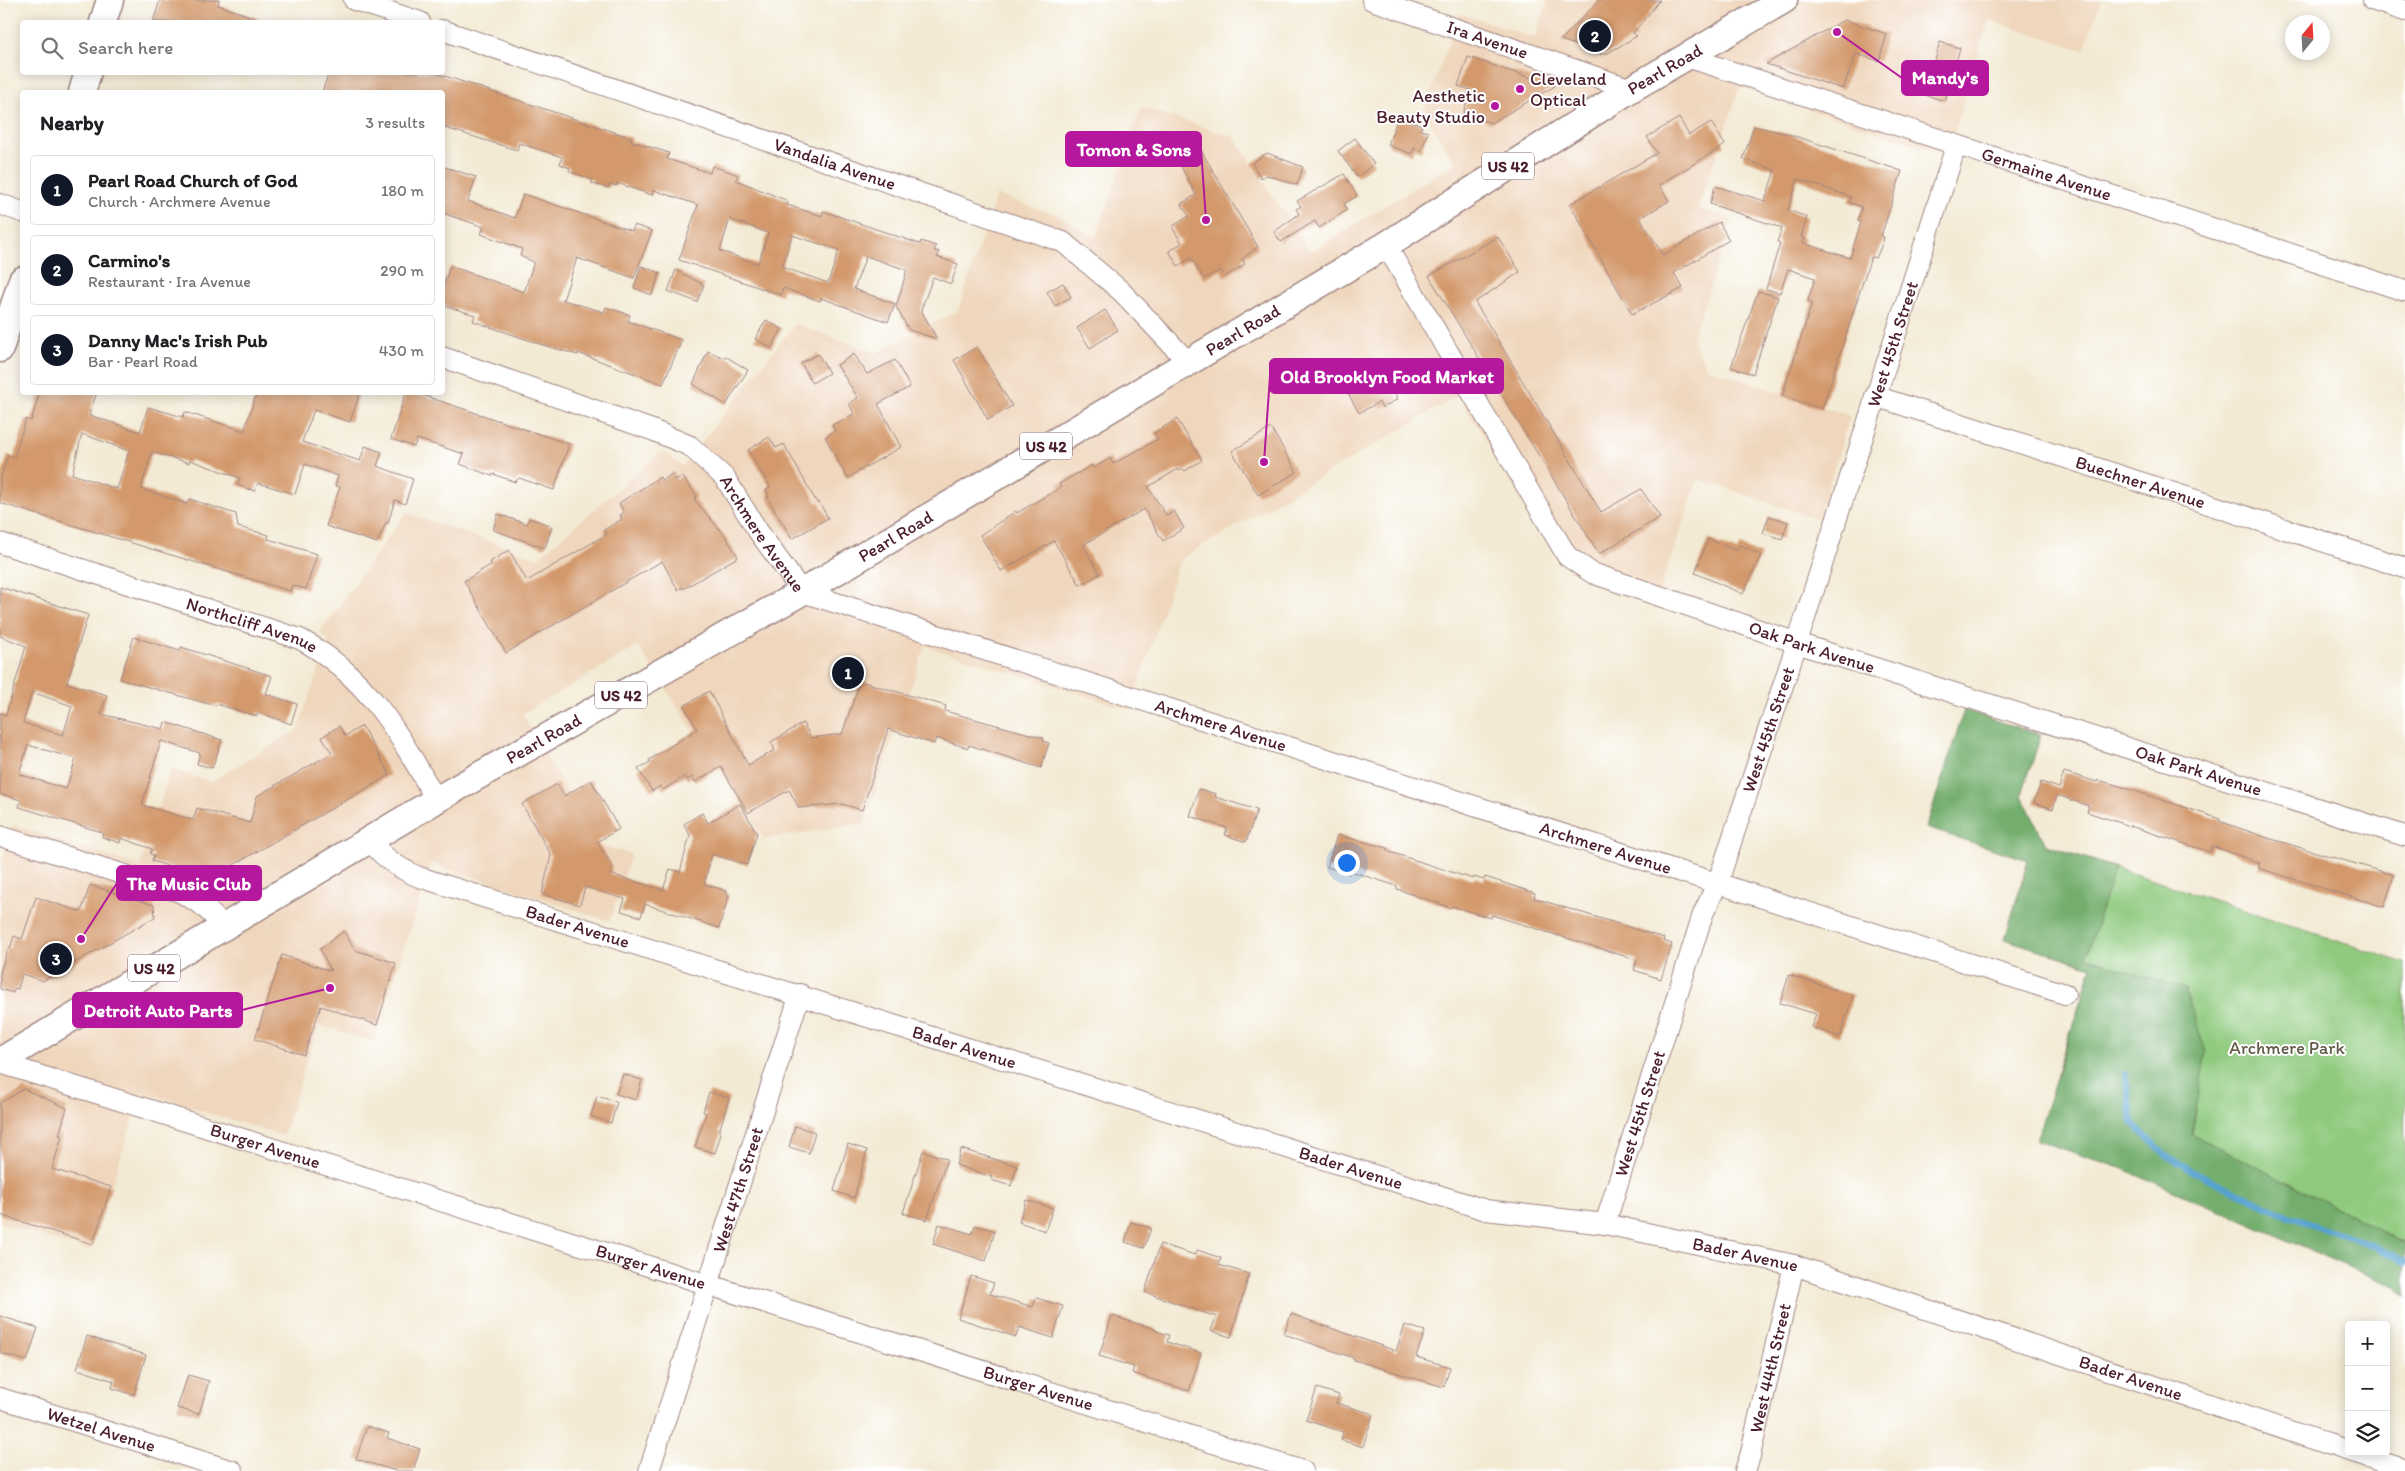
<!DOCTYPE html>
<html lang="en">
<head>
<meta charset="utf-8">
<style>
  :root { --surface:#fff; --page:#f6f6f6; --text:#202124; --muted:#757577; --line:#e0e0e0; --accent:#111827 }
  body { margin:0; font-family:Itim,sans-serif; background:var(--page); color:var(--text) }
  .controls { position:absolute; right:15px; bottom:15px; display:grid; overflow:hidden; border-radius:5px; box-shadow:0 2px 12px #0003 }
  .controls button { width:45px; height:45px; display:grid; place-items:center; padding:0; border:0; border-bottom:1px solid var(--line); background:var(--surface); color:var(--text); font:25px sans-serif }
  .compass { position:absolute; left:2285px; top:15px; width:45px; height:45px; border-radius:50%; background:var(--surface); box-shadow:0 2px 12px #0003; rotate:18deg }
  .you { position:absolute; left:1346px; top:862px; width:18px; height:18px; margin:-12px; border:4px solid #fff; border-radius:50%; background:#1a73e8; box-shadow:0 0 0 8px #1a73e833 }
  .badge { display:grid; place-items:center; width:32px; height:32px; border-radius:50%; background:var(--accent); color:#fff; font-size:16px; font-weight:700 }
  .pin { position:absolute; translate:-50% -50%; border:2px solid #fff; box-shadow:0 1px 5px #0006 }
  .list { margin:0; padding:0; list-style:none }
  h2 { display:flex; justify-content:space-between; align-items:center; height:65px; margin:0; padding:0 20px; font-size:21px }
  h2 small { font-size:16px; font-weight:400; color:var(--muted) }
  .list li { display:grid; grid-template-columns:32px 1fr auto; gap:15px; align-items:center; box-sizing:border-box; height:70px; margin:0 10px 10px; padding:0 10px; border:1px solid var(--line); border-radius:5px }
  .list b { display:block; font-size:19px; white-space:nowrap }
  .list p { margin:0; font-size:16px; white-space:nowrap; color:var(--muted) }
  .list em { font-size:16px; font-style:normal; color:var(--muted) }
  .icon { flex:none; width:28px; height:28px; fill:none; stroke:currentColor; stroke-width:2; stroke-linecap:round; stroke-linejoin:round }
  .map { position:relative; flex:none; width:2405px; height:1471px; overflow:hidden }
  .search { position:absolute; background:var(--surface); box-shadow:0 2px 12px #0003; left:20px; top:20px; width:425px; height:55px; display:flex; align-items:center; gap:12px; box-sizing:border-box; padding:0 18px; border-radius:5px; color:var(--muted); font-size:19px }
  .panel { position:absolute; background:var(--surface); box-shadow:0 2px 12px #0003; left:20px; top:90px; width:425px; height:305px; border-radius:5px }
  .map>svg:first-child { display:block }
</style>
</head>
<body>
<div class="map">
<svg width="2405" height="1471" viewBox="0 0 2405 1471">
  <rect width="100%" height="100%" fill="#fff"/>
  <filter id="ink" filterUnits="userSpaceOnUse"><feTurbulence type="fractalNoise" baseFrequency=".02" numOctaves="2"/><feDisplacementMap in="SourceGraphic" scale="10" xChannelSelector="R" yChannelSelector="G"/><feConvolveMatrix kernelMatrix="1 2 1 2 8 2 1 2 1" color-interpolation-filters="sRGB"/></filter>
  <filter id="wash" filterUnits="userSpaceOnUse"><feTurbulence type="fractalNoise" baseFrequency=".0096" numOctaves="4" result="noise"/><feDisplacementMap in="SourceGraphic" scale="20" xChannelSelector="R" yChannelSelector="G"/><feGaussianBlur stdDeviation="1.12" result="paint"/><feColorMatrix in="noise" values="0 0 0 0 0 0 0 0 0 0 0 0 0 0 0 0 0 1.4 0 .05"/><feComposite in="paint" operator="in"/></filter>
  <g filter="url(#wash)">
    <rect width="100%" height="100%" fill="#f3ead4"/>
    <polygon fill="#efd6bc" points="1548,0 2101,0 2084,50 1989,20 1947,154 1740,87 1698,208 1732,220 1692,339 1707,368 1850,416 1818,519 1698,479 1656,601 1570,571 1458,396 1180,559 1130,710 925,646 864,823 764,839 638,646 522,714 598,845 631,854 610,921 431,863 374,1042 318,1025 283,1136 142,1092 90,1251 0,1223 0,871 13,825 140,866 171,769 211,782 298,729 329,640 320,632 406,513 538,558 662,451 683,466 795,324 877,353 958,311 996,195 1055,214 1096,237 1141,107 1234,137 1310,252 1455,163 1424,112 1459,13 1535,38"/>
    <polygon fill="#8fca7e" stroke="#6c7454" points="2034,841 2405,963 2405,1243 2224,1150 2056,1075 2092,967 2005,939"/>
    <polygon fill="#73ae6d" stroke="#5e664c" points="1964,710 2041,735 2022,795 2046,845 2115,868 2086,957 2185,989 2206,1052 2192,1135 2224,1150 2405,1243 2405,1298 2395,1287 2126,1170 2036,1140 2092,967 2005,939 2028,860 1926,828"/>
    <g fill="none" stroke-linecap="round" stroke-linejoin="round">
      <polyline stroke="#57a2cf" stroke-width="6" points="2125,1074 2133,1123 2165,1155 2207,1178 2289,1216 2379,1248 2405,1262"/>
    </g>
    <g id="blocks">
      <g fill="#d3996c" fill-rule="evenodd">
        <polygon points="160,0 219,0 218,5 262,20 261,22 153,22"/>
        <polygon points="1599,0 1660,0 1633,33 1637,36 1608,53 1601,54 1561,40"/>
        <polygon points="1844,20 1887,34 1879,61 1856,54 1843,89 1766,64"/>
        <polygon points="1940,42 1960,48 1945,101 1925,95"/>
        <polygon points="1468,57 1555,86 1491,123 1463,113 1471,90 1458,86"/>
        <path d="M329,72H433L632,138L631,141L669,153L667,159L710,173L712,166L736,174L738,175L736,180L788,201L787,205L822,216L823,211L920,244L921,241L936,246L934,251L939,252L937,257L958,264L951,284L933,277L921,310L937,339L909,330L896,307L907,270L866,256L854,289L895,304L888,322L821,298L820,301L783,288L781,295L679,260L698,205L654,190L652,195L617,183L616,186L610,184L608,188L591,183L593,180L569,171L570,168L560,164L562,157L519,143L517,150L442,127V92H322ZM730,219L768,233L758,264L720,251ZM792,235L839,250L828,283L782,267Z"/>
        <polygon points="1398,117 1422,125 1420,130 1428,132 1421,151 1414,148 1412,154 1388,145"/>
        <polygon points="1679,118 1689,135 1711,122 1725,145 1659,185 1669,201 1640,218 1663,255 1719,222 1729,240 1674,273 1683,288 1632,314 1570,204 1657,153 1647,137"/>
        <path d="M1754,126L1788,134L1902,171L1881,236L1884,237L1883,242L1876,258L1871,257L1822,409L1782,396L1812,303L1808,301L1815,278L1788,269L1780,293L1766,289L1780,243L1777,242L1782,228L1710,204L1715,186L1765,201L1775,170L1743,159ZM1798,179L1851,197L1849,202L1862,207L1858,221L1861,222L1850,258L1803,243L1805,238L1801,237L1807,217L1788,210Z"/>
        <polygon points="1355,138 1374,164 1357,177 1338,151"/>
        <polygon points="1196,142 1258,247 1242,259 1245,264 1225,277 1221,270 1204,279 1191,258 1178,266 1169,251 1182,243 1172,227 1189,216 1181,204 1196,195 1175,155"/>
        <polygon points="1267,153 1303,167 1297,185 1267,175 1261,178 1252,163"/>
        <polygon points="442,166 476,177 468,201 515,218 523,194 632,231 634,225 652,231 634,278 577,258 563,300 604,312 606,307 630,315 628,321 682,340 663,384 578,353 578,355 543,345 473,321 475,315 442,305 442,290 450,266 524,292 534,262 520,256 522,249 481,234 484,227 442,213"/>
        <polygon points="1344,174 1357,196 1344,204 1347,210 1319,228 1315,221 1281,242 1274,232 1299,214 1296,209 1301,206 1297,201"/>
        <polygon points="1498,237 1520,272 1475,302 1601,512 1641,489 1660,517 1599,554 1429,276"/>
        <polygon points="641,266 660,273 652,295 634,288"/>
        <polygon points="676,270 704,285 697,302 668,291"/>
        <polygon points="1063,283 1071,297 1055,306 1047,292"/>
        <polygon points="1758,291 1778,297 1753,374 1731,367"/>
        <polygon points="1105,310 1118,330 1090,348 1077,328"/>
        <polygon points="766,320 782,329 771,348 755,339"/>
        <polygon points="977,347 1012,406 988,420 954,360"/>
        <polygon points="708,351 724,358 725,356 748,370 726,405 693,384"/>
        <polygon points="818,354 829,373 812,383 801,363"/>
        <polygon points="854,354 867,374 895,360 910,387 878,404 901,447 847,478 825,437 835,431 832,425 854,414 849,403 858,398 837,365"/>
        <polygon points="1385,363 1399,390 1394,393 1398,399 1382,408 1379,402 1359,413 1344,386"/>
        <path d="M40,392H97L89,415L140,432L148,407L183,417L185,412L244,431L257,392H360L350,422L314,410L302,442L360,461L365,446L382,452L377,466L413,479L405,504L395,500L388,523H386L377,543L326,526L340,487L335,486L338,476L305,464L295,494L258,483L255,491L237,485L240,478L190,460L189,463L152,452L141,489L187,504L189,499L236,514L238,527L269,535L268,539L317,554L306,589L292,585L290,591L0,503V480L8,455L14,457L26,419L31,421ZM82,434L129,451L117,489L72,474Z"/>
        <polygon points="406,392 413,392 569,444 554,490 519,478 515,482 493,474 492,476 460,464 464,454 417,439 414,447 391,439"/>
        <polygon points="1177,419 1202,460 1185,471 1183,469 1179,471 1178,469 1148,487 1167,516 1174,511 1184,528 1163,541 1144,509 1083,545 1100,574 1080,585 1054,541 1001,571 980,535 1016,511 1017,513 1061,487 1059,484 1092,465 1094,468 1110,458 1113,464 1158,439 1154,433"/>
        <polygon points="1271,428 1297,472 1258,495 1232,451"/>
        <polygon points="769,437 776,448 784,444 817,503 819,502 828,518 792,539 767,497 769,496 766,490 770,487 748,450"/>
        <polygon points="673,473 676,480 682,476 697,496 694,499 726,537 738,557 683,589 682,587 678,590 662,561 506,653 464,581 492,564 490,562 509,550 527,581 607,534 604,530 622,519 620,515 624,512 619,503 660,477 662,481"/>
        <polygon points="498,514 527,524 529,518 552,526 545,548 493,530"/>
        <polygon points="1769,516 1788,522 1782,539 1763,533"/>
        <polygon points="1708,539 1737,551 1740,545 1761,555 1743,594 1695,573"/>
        <path d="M0,587L88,615L67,683L107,695L101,714L163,729L165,722L222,740L212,768L197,764L200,753L161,741L142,805L193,820L197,808L250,823L257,796L332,753L322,737L339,726L345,736L362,726L390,775L209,879L152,861L154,855L150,854L152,849L121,838L120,843L102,837L103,833L95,830L19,807L21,800L0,794V713L6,715L26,646L0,636ZM32,692L72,706L63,735L23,723ZM28,745L76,759L66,789L19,774Z"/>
        <polygon points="134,637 180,651 181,647 272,676 266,694 297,704 291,724 258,712 257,716 216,704 216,706 120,679"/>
        <polygon points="860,681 946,706 945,711 1044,738 1043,741 1049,743 1041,768 969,745 968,748 936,738 934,744 888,729 862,810 842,804 799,808 789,790 748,813 721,767 695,782 692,777 687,780 685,776 663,790 660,786 652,791 638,769 650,762 649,760 697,729 684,706 709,691 748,765 775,750 771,742 803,723 811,738 842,734"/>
        <polygon points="2064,772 2097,782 2098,780 2120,786 2220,819 2219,821 2268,838 2394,875 2384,907 2258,868 2260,863 2212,846 2210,852 2087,812 2089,806 2057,795 2053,809 2034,803 2041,782 2059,788"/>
        <polygon points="591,780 619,829 597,842 612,866 610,874 663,890 670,869 680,872 690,835 684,824 702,813 708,823 740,804 757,833 747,865 712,854 704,884 727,891 726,894 729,895 719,928 645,904 641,917 621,911 625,899 585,887 580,905 542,894 551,855 522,804 557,784 564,796"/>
        <polygon points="1199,789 1216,794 1215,797 1257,810 1246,842 1225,835 1227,828 1190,816"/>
        <polygon points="1337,835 1388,848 1387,851 1473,879 1474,877 1484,880 1485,877 1535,893 1534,898 1664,938 1663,941 1672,944 1661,979 1634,970 1637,960 1492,915 1491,918 1452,906 1451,908 1397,889 1397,886 1350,871 1349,874 1327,867"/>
        <polygon points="90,885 154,905 155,917 43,981 22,974 18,989 15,988 13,993 0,989 0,973 8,948 10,949 14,936 22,939 36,897 81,912"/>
        <polygon points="344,931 355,950 396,963 377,1025 321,1006 304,1055 255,1039 282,955 331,971 320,949"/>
        <polygon points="1789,975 1853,995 1840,1037 1811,1027 1816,1014 1780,1003"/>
        <polygon points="623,1074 642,1080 636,1100 616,1094"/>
        <polygon points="24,1089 67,1108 59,1135 62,1136 52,1169 111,1187 93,1244 0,1215 0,1103"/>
        <polygon points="709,1092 729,1098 719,1132 721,1133 715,1153 695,1147 706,1113 703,1112"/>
        <polygon points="597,1096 617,1102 611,1123 591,1116"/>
        <polygon points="795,1126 815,1132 809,1153 789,1147"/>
        <polygon points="848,1144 867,1150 854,1198 834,1191"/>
        <polygon points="961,1149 1017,1166 1011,1186 991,1180 992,1177 956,1165"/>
        <polygon points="923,1151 947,1159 927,1220 903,1213"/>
        <polygon points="1026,1200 1053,1208 1045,1231 1019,1222"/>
        <polygon points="1131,1222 1151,1228 1144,1248 1125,1242"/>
        <polygon points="939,1224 972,1234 975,1225 995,1231 986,1261 933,1244"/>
        <polygon points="1160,1244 1195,1255 1197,1250 1221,1258 1219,1265 1249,1274 1231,1337 1211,1331 1216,1317 1145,1292"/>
        <polygon points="971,1276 994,1283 990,1294 1033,1307 1036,1298 1063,1306 1053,1338 1019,1327 1016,1337 958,1318"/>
        <polygon points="1291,1314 1396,1351 1405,1325 1425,1331 1416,1357 1450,1367 1444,1387 1354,1360 1354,1358 1284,1334"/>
        <polygon points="0,1316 38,1328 27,1361 0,1353"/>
        <polygon points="1112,1316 1156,1329 1156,1331 1169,1335 1167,1342 1201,1353 1189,1391 1132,1373 1134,1367 1099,1356"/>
        <polygon points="87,1336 146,1355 134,1395 112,1388 114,1381 77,1369"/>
        <polygon points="188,1375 209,1381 199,1414 177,1408"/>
        <polygon points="1317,1388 1339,1395 1336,1403 1373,1414 1363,1447 1341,1440 1343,1432 1306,1420"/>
        <polygon points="367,1426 389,1433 387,1438 420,1449 413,1471 396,1471 356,1459"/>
      </g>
    </g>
  </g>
  <g filter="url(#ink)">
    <use href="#blocks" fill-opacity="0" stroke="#9e8480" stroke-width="1"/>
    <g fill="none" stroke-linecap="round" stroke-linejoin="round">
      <defs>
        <g id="minor">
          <polyline points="354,0 420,22"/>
          <path id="s1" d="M1372,0L1631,89"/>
          <polyline points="2372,0 2405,11"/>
          <path id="s2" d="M442,30L1063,242L1121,291L1188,362"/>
          <path id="s3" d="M1687,57L2405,291"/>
          <polyline points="0,204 22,212"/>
          <path id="s4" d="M1386,245L1567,556L1592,573L1812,648L2405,836"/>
          <path id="s5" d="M442,357L652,430L690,446L725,478L758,531L802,592L2065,994"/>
          <path id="s6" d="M1875,396L2405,568"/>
          <path id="s7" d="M0,543L300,639C368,676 400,735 436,800"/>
          <polyline points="0,836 180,892 202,905 224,926"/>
          <path id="s8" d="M369,840C384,858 398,868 419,877L1486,1210L1605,1224L1794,1265L2349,1451"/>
          <path id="s9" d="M0,1063L1303,1471"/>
          <path id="s10" d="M1605,1224L1703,914L1718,882L1797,643L1956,146"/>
          <path id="s11" d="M0,1398L233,1471"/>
          <polyline points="2353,1452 2405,1469"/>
          <path id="s12" d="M649,1471L800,994"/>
          <path id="s13" d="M1745,1471L1750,1456L1794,1265"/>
        </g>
        <g id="major">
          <polyline points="103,22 110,0"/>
          <polyline points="82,92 88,72"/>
          <polyline points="0,349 22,280"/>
          <path id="s14" d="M0,1061L436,800L802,592L1386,245L1631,89L1784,0"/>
        </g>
      </defs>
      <use href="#minor" stroke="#9e8480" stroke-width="22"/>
      <use href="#major" stroke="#9e8480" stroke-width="29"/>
      <use href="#minor" stroke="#fff" stroke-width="20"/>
      <use href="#major" stroke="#fff" stroke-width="26"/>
    </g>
  </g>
  <g fill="#b5179e" stroke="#fff" stroke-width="2">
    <circle cx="1520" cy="89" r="5"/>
    <circle cx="1495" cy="106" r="5"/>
  </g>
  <g text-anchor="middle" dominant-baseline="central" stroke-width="4" stroke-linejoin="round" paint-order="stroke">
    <g fill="#fff" stroke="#80626b" stroke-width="1">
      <rect x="1482" y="152.5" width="52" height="27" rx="4"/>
      <rect x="1020" y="432.5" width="52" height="27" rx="4"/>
      <rect x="595" y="681.5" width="52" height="27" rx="4"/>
      <rect x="128" y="954.5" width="52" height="27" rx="4"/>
    </g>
    <g font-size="16" font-weight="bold" fill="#4a1f2b">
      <text x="1508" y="166">US 42</text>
      <text x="1046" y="446">US 42</text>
      <text x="621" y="695">US 42</text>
      <text x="154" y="968">US 42</text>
    </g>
    <g font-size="18" fill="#4a1f2b" stroke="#fff">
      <text stroke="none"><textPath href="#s1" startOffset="122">Ira Avenue</textPath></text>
      <text stroke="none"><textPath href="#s14" startOffset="1938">Pearl Road</textPath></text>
      <text stroke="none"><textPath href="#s2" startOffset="415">Vandalia Avenue</textPath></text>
      <text stroke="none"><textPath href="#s3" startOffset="378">Germaine Avenue</textPath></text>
      <text stroke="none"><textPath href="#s14" startOffset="1442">Pearl Road</textPath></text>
      <text stroke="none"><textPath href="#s10" startOffset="926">West 45th Street</textPath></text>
      <text stroke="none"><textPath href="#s6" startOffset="279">Buechner Avenue</textPath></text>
      <text stroke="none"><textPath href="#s5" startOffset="378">Archmere Avenue</textPath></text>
      <text stroke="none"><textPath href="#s14" startOffset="1038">Pearl Road</textPath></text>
      <text stroke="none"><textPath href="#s7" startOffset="265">Northcliff Avenue</textPath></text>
      <text stroke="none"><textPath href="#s4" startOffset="622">Oak Park Avenue</textPath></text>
      <text stroke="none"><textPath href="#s5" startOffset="888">Archmere Avenue</textPath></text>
      <text stroke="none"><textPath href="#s10" startOffset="521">West 45th Street</textPath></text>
      <text stroke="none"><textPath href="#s14" startOffset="632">Pearl Road</textPath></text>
      <text stroke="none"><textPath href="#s4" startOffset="1028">Oak Park Avenue</textPath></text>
      <text stroke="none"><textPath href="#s5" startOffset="1292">Archmere Avenue</textPath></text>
      <text stroke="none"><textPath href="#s8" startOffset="229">Bader Avenue</textPath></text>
      <text stroke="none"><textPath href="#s8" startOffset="634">Bader Avenue</textPath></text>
      <text stroke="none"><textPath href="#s10" startOffset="116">West 45th Street</textPath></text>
      <text stroke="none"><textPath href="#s9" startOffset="278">Burger Avenue</textPath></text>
      <text stroke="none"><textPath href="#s8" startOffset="1039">Bader Avenue</textPath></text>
      <text stroke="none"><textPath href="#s12" startOffset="295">West 47th Street</textPath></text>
      <text stroke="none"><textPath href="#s8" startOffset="1444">Bader Avenue</textPath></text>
      <text stroke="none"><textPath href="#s9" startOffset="682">Burger Avenue</textPath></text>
      <text stroke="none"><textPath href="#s13" startOffset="106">West 44th Street</textPath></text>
      <text stroke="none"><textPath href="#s8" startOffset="1849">Bader Avenue</textPath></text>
      <text stroke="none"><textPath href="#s9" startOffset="1088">Burger Avenue</textPath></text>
      <text stroke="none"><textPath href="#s11" startOffset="106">Wetzel Avenue</textPath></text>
    </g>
    <g font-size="18" fill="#4a1f2b" stroke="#fff" text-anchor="start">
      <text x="1530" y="79">Cleveland<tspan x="1530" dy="21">Optical</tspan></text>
      <text x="1485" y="96" text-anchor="end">Aesthetic<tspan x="1485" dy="21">Beauty Studio</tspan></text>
    </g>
    <g font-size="18" fill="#625b48" stroke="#fff">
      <text x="2287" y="1048">Archmere Park</text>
    </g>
  </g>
  <path fill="none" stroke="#b5179e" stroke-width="2" d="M1837 32L1902 78M1206 220L1201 149M1264 462L1270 376M81 939L117 883M330 988L242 1010"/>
  <g fill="#b5179e" stroke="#fff" stroke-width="2">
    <circle cx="1837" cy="32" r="5"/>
    <circle cx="1206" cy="220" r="5"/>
    <circle cx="1264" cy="462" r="5"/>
    <circle cx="81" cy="939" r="5"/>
    <circle cx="330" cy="988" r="5"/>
  </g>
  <g fill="#b5179e" stroke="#b5179e" stroke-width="2">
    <rect x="1902" y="61" width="86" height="34" rx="5"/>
    <rect x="1066" y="132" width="135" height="34" rx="5"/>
    <rect x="1270" y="359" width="233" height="34" rx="5"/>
    <rect x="117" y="866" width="144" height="34" rx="5"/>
    <rect x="73" y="993" width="169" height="34" rx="5"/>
  </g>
  <g font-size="19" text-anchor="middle" font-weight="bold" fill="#fff">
    <text x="1945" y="84">Mandy's</text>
    <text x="1134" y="156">Tomon &amp; Sons</text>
    <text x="1387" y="383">Old Brooklyn Food Market</text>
    <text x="189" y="890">The Music Club</text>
    <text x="158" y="1017">Detroit Auto Parts</text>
  </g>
</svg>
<div class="controls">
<button>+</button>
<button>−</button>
<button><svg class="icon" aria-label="layers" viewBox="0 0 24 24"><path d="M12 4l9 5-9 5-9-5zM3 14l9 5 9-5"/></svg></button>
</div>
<svg class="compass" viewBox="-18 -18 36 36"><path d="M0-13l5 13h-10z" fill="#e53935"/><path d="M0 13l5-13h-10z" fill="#757577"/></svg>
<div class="you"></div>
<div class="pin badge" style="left:848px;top:673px">1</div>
<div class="pin badge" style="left:1595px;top:36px">2</div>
<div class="pin badge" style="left:56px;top:959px">3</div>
<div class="search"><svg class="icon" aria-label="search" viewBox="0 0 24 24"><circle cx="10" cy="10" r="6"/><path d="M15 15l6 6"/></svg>Search here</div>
<section class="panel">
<h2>Nearby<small>3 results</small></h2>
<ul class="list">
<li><span class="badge">1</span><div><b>Pearl Road Church of God</b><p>Church · Archmere Avenue</p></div><em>180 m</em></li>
<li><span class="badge">2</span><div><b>Carmino's</b><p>Restaurant · Ira Avenue</p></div><em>290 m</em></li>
<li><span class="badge">3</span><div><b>Danny Mac's Irish Pub</b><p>Bar · Pearl Road</p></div><em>430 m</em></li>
</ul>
</section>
</div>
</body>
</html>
